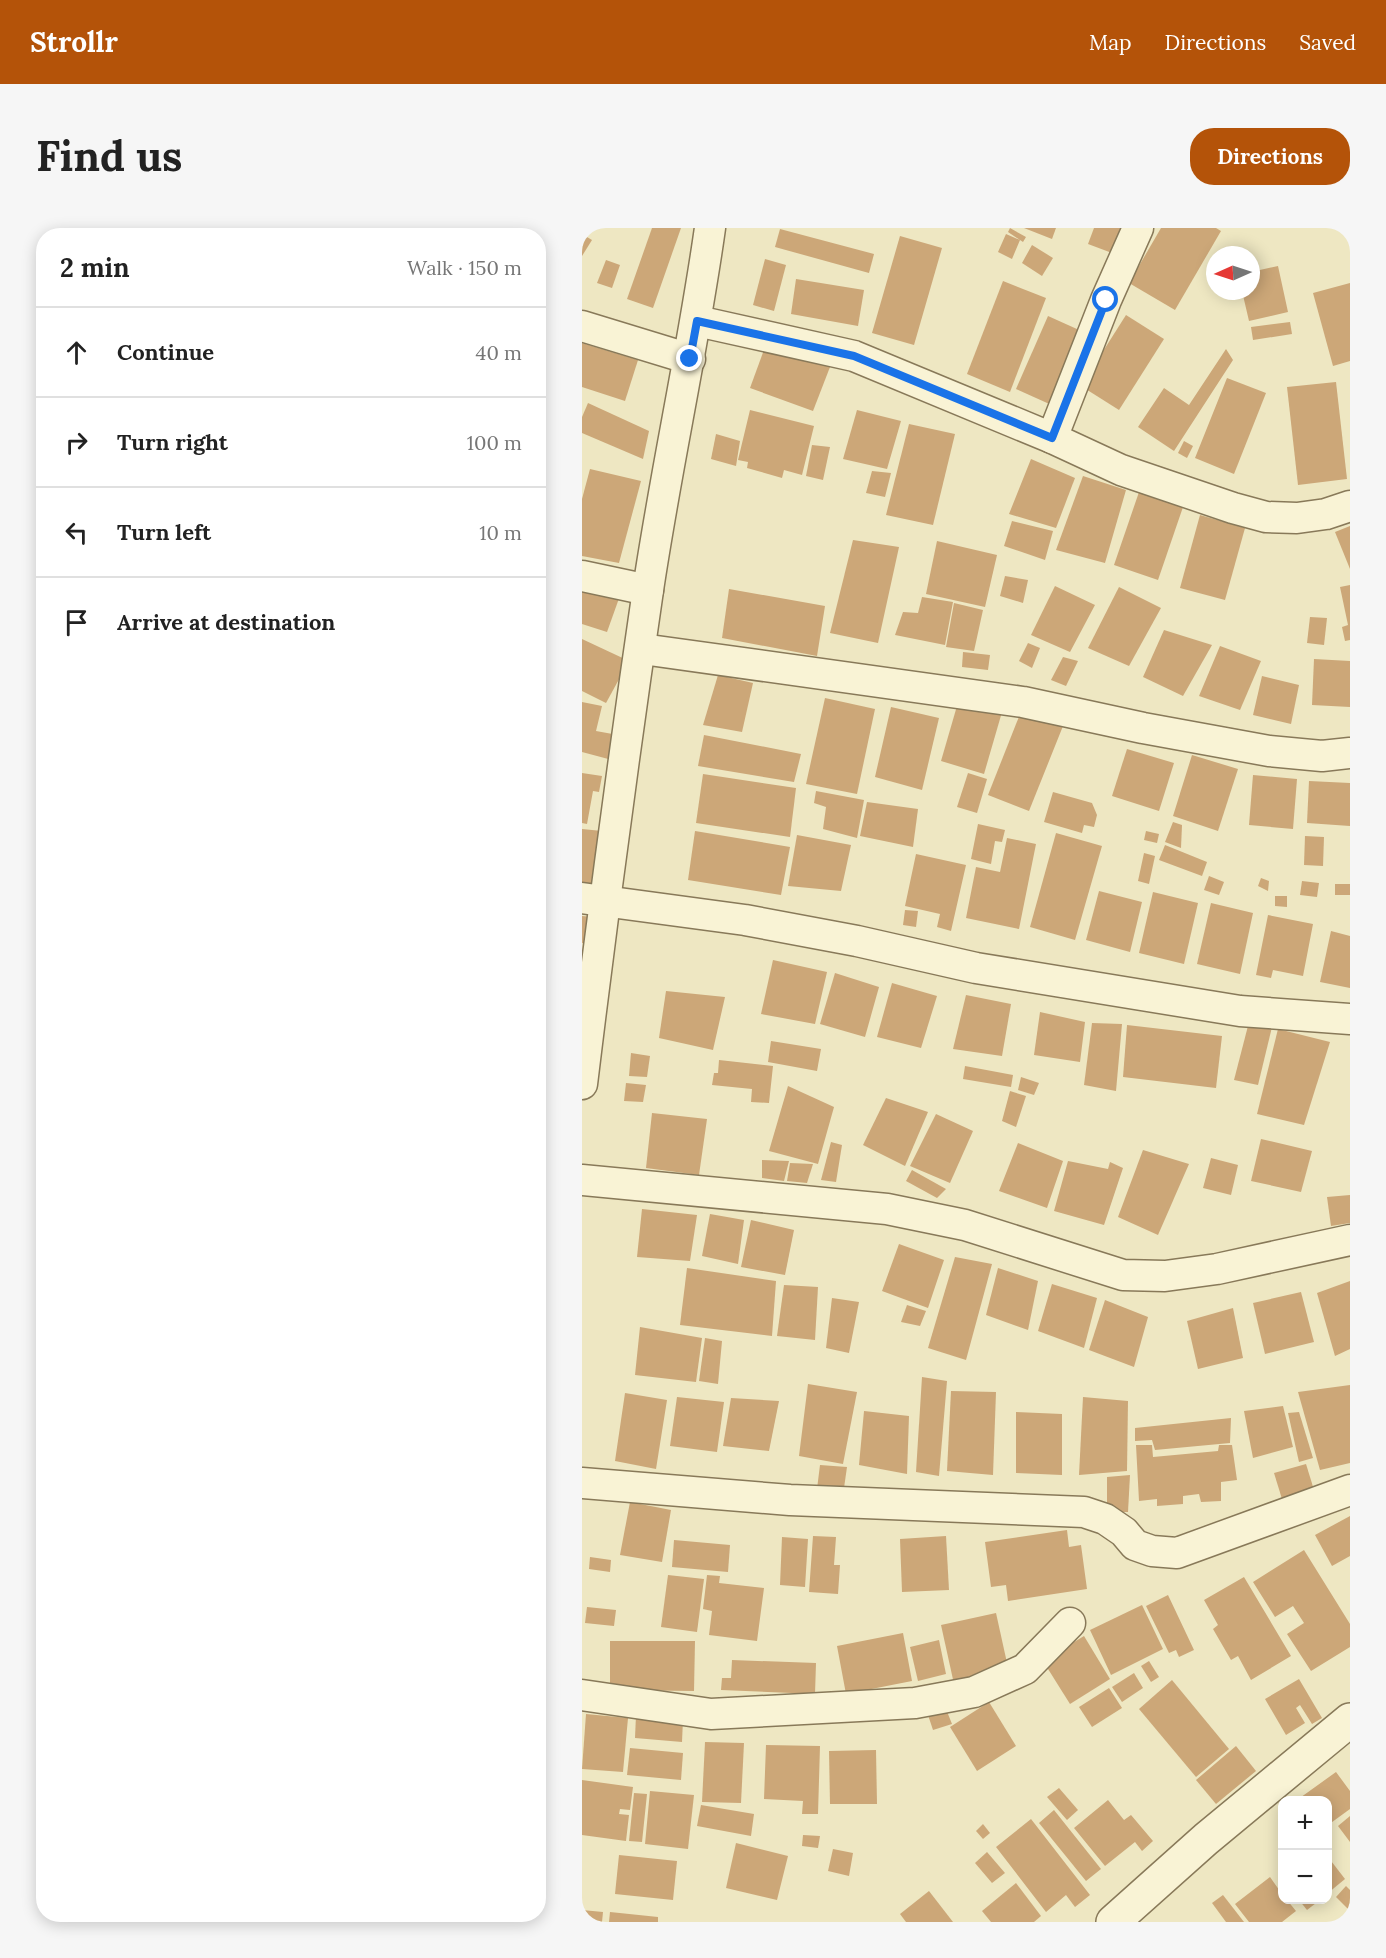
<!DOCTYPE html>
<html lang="en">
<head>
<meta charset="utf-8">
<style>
  :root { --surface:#fff; --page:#f6f6f6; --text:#222; --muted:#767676; --line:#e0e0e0; --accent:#b45309 }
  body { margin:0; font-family:Lora,serif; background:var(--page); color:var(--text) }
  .controls { position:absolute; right:18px; bottom:18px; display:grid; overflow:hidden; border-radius:12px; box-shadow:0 3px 15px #0003 }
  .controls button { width:54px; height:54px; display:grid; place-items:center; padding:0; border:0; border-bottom:2px solid var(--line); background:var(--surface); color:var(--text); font:30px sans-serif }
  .compass { position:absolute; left:624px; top:18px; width:54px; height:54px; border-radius:50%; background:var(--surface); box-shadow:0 3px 15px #0003; rotate:267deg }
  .stop { position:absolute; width:18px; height:18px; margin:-14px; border:4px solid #1a73e8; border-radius:50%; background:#fff }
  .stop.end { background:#1a73e8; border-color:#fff; box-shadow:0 2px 6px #0008 }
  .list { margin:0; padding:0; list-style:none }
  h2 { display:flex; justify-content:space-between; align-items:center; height:78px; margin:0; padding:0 24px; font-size:26px }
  h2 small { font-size:20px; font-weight:400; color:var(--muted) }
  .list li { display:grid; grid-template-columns:39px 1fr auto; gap:18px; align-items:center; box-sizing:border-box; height:90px; padding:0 24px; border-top:2px solid var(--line) }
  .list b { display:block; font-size:22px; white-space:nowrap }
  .list em { font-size:20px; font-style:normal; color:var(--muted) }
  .icon { flex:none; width:33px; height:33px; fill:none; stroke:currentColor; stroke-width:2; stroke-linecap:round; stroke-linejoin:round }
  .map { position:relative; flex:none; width:768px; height:1694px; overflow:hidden; border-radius:24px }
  header { display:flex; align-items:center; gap:36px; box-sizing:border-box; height:84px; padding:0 30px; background:var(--accent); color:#fff }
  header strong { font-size:28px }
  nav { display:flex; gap:33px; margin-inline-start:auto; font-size:21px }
  .intro { display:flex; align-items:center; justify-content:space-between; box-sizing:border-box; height:144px; padding:0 36px }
  h1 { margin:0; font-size:42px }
  .button { padding:15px 27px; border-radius:24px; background:var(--accent); color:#fff; font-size:21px; font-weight:700 }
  main { display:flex; gap:36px; padding:0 36px }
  aside { flex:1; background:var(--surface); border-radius:24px; box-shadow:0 3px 15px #0003 }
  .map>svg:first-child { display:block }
</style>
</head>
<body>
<header>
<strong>Strollr</strong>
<nav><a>Map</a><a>Directions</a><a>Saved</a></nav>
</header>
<div class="intro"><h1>Find us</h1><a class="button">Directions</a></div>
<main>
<aside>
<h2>2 min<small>Walk · 150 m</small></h2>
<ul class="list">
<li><svg class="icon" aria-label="ahead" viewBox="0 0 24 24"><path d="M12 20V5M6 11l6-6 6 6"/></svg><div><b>Continue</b></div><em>40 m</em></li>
<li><svg class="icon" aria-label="right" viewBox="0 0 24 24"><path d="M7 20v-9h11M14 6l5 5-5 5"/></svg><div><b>Turn right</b></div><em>100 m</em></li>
<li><svg class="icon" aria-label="left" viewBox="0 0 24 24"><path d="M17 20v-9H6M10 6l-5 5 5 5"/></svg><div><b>Turn left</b></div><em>10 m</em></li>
<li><svg class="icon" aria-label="arrive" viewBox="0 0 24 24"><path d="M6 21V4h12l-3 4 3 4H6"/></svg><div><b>Arrive at destination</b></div></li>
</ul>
</aside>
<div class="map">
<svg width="768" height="1694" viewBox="0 0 768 1694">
  <rect width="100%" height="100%" fill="#eee7c2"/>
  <g fill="#cca778">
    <polygon points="70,0 99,0 71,80 45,71"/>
    <polygon points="428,0 444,9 441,14 438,12 430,31 416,24 424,6 438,12 426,4"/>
    <polygon points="442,0 474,0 470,11"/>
    <polygon points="512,0 548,0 538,28 506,16"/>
    <polygon points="579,0 634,0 639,3 593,82 547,55"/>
    <polygon points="198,1 292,26 287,45 193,19"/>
    <polygon points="0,6 10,12 0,28"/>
    <polygon points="318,8 360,20 332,117 290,105"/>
    <polygon points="450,17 471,30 460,48 440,35"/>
    <polygon points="183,31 204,37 192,83 171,77"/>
    <polygon points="24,32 38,37 30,60 15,55"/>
    <polygon points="696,38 706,84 667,93 660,63 669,63 669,44"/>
    <polygon points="214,51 282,62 276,98 209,86"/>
    <polygon points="421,53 464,70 428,164 385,146"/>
    <polygon points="768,55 768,133 751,138 731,65"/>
    <polygon points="544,87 582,111 537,182 499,158"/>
    <polygon points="466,88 506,106 474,179 434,161"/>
    <polygon points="708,94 710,106 671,112 669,99"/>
    <polygon points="0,115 56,132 43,173 0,159"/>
    <polygon points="183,119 248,139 231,183 168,160"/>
    <polygon points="644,121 651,132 592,223 556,199 582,160 607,177"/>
    <polygon points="645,150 684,165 652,246 613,230"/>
    <polygon points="754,154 765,251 716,257 705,159"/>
    <polygon points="6,175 67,203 61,231 0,205 0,189"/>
    <polygon points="168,182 232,198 220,247 202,242 200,250 165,240 166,234 156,232"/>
    <polygon points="275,182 319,193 305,241 261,231"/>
    <polygon points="327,196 373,206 351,297 304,287"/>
    <polygon points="134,206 158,213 154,238 129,231"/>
    <polygon points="602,213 611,218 605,230 596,225"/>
    <polygon points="230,217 248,219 241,252 224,248"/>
    <polygon points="449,231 493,250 474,300 427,286"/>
    <polygon points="8,241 59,253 37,335 0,328 0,271"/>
    <polygon points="290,243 309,245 303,269 284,265"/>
    <polygon points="501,248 544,262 523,335 474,322"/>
    <polygon points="557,264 601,279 576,352 532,337"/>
    <polygon points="618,287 663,300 643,372 598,360"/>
    <polygon points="430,293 471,303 463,332 422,318"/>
    <polygon points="768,298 768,341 753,304"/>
    <polygon points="271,312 317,319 296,415 248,405"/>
    <polygon points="355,313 415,327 403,379 344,366"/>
    <polygon points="423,348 446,352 441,375 418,368"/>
    <polygon points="0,353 40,362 25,404 0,396"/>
    <polygon points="768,357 768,412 763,413 760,399 766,397 758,359"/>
    <polygon points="473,358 513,377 488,424 449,407"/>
    <polygon points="537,359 579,380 547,438 506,420"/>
    <polygon points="147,361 243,378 235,428 140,410"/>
    <polygon points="340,369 371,374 363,417 313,407 321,384 336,385"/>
    <polygon points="372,375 401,382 392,423 364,419"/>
    <polygon points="728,389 745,390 742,417 725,415"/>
    <polygon points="582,402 630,417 601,468 561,449"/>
    <polygon points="0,411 47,433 24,475 0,463"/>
    <polygon points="446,415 458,420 450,440 437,433"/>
    <polygon points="638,418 679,433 658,482 617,468"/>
    <polygon points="381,424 408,427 406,442 380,439"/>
    <polygon points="481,429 496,433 484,458 469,452"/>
    <polygon points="732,431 768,433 768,479 730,477"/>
    <polygon points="136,447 171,455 160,504 121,497"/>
    <polygon points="680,448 717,457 709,496 671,487"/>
    <polygon points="243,470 293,481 275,566 224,556"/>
    <polygon points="377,471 420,484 402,546 359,533"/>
    <polygon points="0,474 20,478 14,503 36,507 30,532 0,524"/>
    <polygon points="309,479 357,490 340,562 293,549"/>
    <polygon points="440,481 481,498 447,583 406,567"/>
    <polygon points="122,507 219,526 212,554 116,538"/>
    <polygon points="545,521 592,535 577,583 530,568"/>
    <polygon points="610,527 656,541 636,603 591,588"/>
    <polygon points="0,545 20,548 17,564 11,563 5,596 0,595"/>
    <polygon points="386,545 405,551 395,585 375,579"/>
    <polygon points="121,546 214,560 208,609 114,595"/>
    <polygon points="671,547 715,551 711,601 667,597"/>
    <polygon points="727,553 768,555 768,598 725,595"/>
    <polygon points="234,563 282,572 275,610 241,601 244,579 232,575"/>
    <polygon points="471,564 510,575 515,587 512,599 502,597 500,605 462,594"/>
    <polygon points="285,574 336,581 331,619 278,608"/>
    <polygon points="591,594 600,597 599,620 583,614"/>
    <polygon points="396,596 423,602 420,614 413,613 409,636 389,631"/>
    <polygon points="0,601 20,603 16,660 0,659"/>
    <polygon points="113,603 208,619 199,667 106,652"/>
    <polygon points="564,603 577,606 575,615 562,612"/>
    <polygon points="474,605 520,618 493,712 448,699"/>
    <polygon points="215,607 269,617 259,663 206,658"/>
    <polygon points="723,608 742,609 741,638 722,637"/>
    <polygon points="425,610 454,616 437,701 384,690 394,639 418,644"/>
    <polygon points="583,617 625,634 620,648 577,632"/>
    <polygon points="562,625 573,628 567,656 556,653"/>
    <polygon points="334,626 384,637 369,703 355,699 358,686 323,678"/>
    <polygon points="627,648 642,654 637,667 622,662"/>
    <polygon points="679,650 687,653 686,663 676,658"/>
    <polygon points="720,653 737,655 735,669 718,667"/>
    <rect x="753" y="656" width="15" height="11"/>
    <polygon points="517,663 560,674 548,724 504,712"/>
    <polygon points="571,664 616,675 602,736 557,725"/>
    <polygon points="693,668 705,668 705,679 693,678"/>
    <polygon points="629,675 671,685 658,746 615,736"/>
    <polygon points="323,682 336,683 334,699 321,697"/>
    <polygon points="686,687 731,696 721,748 691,742 689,750 674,747"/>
    <polygon points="0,688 12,689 6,716 0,715"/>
    <polygon points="749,703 768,708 768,760 738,754"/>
    <polygon points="191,732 245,744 233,796 179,786"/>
    <polygon points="253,745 297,759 283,809 238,796"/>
    <polygon points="310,755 355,768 339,820 295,809"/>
    <polygon points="84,763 143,769 131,822 77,810"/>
    <polygon points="384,767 429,776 420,828 371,821"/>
    <polygon points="458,784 503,794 498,834 452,827"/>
    <polygon points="667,794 690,799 676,857 652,852"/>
    <polygon points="510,795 540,796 534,863 502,857"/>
    <polygon points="545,797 640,808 634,860 541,849"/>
    <polygon points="696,801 748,814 722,897 675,886"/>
    <polygon points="189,813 239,821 235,843 186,834"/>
    <polygon points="49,825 68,828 65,849 47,848"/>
    <polygon points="137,832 191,838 187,875 169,874 170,861 130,857 132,845 136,845"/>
    <polygon points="383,838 431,847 429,859 381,851"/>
    <polygon points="439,849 457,855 452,867 436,862"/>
    <polygon points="44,855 64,857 61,874 42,873"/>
    <polygon points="206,858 252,879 236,936 187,923"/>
    <polygon points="428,863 444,868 434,899 420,893"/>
    <polygon points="304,870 346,884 323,938 281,917"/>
    <polygon points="70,885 125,891 117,947 64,940"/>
    <polygon points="354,886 391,903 368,955 328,938"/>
    <polygon points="679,911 730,923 719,964 669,953"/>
    <polygon points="249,914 260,917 254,954 239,952"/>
    <polygon points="436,915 481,933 465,980 417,963"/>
    <polygon points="561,922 607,936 576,1007 536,989"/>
    <polygon points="629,930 656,937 649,967 621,960"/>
    <polygon points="180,932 207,933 202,953 180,950"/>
    <polygon points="486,933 526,941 528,934 541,940 522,997 472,983"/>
    <polygon points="208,935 231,936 225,955 205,953"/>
    <polygon points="330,942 364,961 355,970 324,953"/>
    <polygon points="768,967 768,995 749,998 745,969"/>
    <polygon points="60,981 115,987 108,1033 55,1029"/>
    <polygon points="128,986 162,992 156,1036 120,1028"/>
    <polygon points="169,992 212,1002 203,1047 159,1039"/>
    <polygon points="317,1016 362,1032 346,1080 300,1063"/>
    <polygon points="373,1029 410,1036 384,1132 346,1120"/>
    <polygon points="105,1040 194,1053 190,1108 98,1097"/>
    <polygon points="416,1040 456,1053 446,1102 404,1087"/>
    <polygon points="768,1053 768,1121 753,1128 735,1065"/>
    <polygon points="470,1056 515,1070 502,1120 456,1103"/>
    <polygon points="202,1057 236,1059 233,1112 195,1108"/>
    <polygon points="719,1064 732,1114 683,1126 671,1075"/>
    <polygon points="250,1070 277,1074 267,1125 244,1120"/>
    <polygon points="523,1072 566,1089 552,1139 507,1122"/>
    <polygon points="325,1077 344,1083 338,1098 319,1094"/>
    <polygon points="651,1080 661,1130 616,1141 605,1093"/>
    <polygon points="58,1099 120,1110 114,1154 53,1147"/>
    <polygon points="123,1110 140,1113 136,1156 117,1153"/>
    <polygon points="340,1149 365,1153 357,1248 334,1244"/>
    <polygon points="226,1156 275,1164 261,1236 217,1228"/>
    <polygon points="768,1157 768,1235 738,1242 716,1164"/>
    <polygon points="369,1163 414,1164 411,1247 365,1243"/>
    <polygon points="43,1165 85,1172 74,1241 33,1233"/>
    <polygon points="95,1169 142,1174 135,1224 88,1218"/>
    <polygon points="501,1169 546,1173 545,1243 497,1247"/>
    <polygon points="149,1170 197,1173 187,1223 141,1218"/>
    <polygon points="701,1178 711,1219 671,1230 662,1183"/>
    <polygon points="282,1183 327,1188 325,1246 277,1237"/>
    <polygon points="434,1184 480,1186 480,1247 434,1245"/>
    <polygon points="717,1184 731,1230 717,1234 706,1185"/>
    <polygon points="649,1190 648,1215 573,1222 570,1212 553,1213 553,1200"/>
    <polygon points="554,1217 570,1217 571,1229 636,1223 637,1217 650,1217 655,1252 639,1254 639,1273 619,1274 617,1266 601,1268 601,1276 575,1278 575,1271 557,1273"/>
    <polygon points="724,1236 732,1262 700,1271 692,1245"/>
    <polygon points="238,1237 265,1239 262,1260 235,1261"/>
    <polygon points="548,1247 546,1284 525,1284 525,1249"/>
    <polygon points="48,1274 89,1282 80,1334 38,1327"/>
    <polygon points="768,1288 768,1328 750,1338 733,1307"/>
    <polygon points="485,1302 487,1319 499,1317 505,1361 426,1373 424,1357 409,1359 403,1314"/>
    <polygon points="231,1308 254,1309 252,1337 258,1337 256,1366 227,1364"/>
    <polygon points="364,1308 367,1362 320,1364 318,1311"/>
    <polygon points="200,1309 226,1311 223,1359 198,1357"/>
    <polygon points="92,1312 148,1317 146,1344 90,1339"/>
    <polygon points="722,1322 768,1396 768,1419 729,1443 705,1406 722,1395 711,1378 693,1389 671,1354"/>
    <polygon points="8,1329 29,1332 28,1344 7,1341"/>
    <polygon points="86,1347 122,1351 115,1404 79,1399"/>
    <polygon points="125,1347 138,1348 137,1355 182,1360 175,1413 127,1407 130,1383 121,1381"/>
    <polygon points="662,1349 709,1428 669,1452 656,1428 649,1432 631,1401 636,1397 622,1372"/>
    <polygon points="586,1367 612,1422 597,1429 594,1422 587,1425 564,1378"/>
    <polygon points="560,1377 581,1421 529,1447 508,1402"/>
    <polygon points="5,1379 34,1382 32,1398 3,1395"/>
    <polygon points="414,1385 427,1444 372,1456 359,1397"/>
    <polygon points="321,1405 330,1453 264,1466 255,1418"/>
    <polygon points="502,1408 528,1451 488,1476 461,1433"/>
    <polygon points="357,1412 364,1446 336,1453 328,1419"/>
    <polygon points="28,1413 113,1413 112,1463 28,1462"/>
    <polygon points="150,1432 234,1435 233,1466 139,1462 140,1450 149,1450"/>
    <polygon points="567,1433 577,1449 569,1454 559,1438"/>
    <polygon points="552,1445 561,1460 540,1474 530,1459"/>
    <polygon points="717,1451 740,1490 730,1496 718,1477 714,1480 723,1495 704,1507 683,1471"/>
    <polygon points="590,1452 647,1521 614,1549 557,1481"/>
    <polygon points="527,1460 540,1480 510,1499 497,1479"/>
    <polygon points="407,1474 434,1518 395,1543 368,1499"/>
    <polygon points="364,1481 370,1496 351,1502 346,1487"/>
    <polygon points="4,1486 46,1490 41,1544 0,1541"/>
    <polygon points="54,1487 101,1491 100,1514 53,1510"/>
    <polygon points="123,1514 162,1515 159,1575 120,1574"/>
    <polygon points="184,1517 238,1518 236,1586 220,1586 221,1573 182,1571"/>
    <polygon points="654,1518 674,1543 634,1576 614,1552"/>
    <polygon points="48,1520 101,1525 99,1552 45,1547"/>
    <polygon points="294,1522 295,1576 248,1576 247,1523"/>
    <polygon points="754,1544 768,1563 768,1581 746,1597 746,1572 715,1572"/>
    <polygon points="0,1552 51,1559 48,1582 38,1581 37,1586 47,1587 44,1613 0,1607"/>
    <polygon points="477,1560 496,1582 485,1592 465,1569"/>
    <polygon points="68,1563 112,1567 106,1621 63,1616"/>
    <polygon points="52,1565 65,1566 60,1614 47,1613"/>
    <polygon points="526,1572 542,1592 549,1587 571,1613 560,1623 553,1614 523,1638 492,1600"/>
    <polygon points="119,1577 172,1586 169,1608 115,1598"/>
    <polygon points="472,1582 519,1641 504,1653 457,1595"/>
    <polygon points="768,1588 768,1614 756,1598"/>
    <polygon points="449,1591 508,1667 493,1679 484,1667 464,1684 414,1619"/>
    <polygon points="401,1596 408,1605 401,1611 394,1603"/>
    <polygon points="221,1607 238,1608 236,1620 220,1618"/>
    <polygon points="154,1615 206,1628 195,1672 144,1660"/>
    <polygon points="251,1621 271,1625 267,1648 246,1643"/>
    <polygon points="405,1624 423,1645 410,1655 393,1635"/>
    <polygon points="37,1627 95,1633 91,1672 33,1666"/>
    <polygon points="746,1629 763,1651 746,1665"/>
    <polygon points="688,1649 700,1666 700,1672 705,1672 714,1683 700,1694 667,1694 653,1676"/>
    <polygon points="434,1655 459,1688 452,1694 409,1694 400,1683"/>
    <polygon points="764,1658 768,1662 768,1683 754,1669"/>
    <polygon points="347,1663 371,1694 324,1694 318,1686"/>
    <polygon points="641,1667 662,1694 644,1694 630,1675"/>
    <polygon points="717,1672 738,1672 725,1682"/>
    <polygon points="0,1682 21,1684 20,1694 0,1694"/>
    <polygon points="28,1684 76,1689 76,1694 27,1694"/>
  </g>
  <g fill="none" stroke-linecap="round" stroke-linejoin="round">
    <defs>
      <g id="minor">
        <polyline points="115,93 272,128 470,210 539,242 651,280 684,289 715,290 744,286 768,278"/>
        <polyline points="0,98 108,131"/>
        <polyline points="470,210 524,72 556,0"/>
        <polyline points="0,348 66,362"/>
        <polyline points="60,421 441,474 561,500 687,523 740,528 768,525"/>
        <polyline points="0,670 163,692 275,713 394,740 658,783 768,791"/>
        <path d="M0,856C20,691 42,526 66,362C84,241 111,121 128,0"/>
        <polyline points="0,952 305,981 383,997 541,1047 583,1048 635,1041 768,1012"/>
        <polyline points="0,1255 208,1272 502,1284 523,1291 542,1304 553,1317 570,1323 595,1325 768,1262"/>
        <polyline points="0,1467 129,1486 333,1475 392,1464 443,1441 488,1395"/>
      </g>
      <polyline id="tertiary" points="531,1694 624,1611 768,1492"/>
    </defs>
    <use href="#minor" stroke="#887959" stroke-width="33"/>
    <use href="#tertiary" stroke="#887959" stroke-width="36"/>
    <use href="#minor" stroke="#f9f3d5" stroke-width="30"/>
    <use href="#tertiary" stroke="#f9f3d5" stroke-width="33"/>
  </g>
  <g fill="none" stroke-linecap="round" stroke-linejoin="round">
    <polyline stroke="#1a73e8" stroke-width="8" points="108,131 115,93 272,128 470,210 524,72"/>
  </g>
</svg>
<div class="controls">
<button>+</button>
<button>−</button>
</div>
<svg class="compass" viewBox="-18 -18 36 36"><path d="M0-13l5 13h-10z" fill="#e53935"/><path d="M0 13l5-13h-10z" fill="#767676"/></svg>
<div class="stop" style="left:524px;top:72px"></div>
<div class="stop end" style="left:108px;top:131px"></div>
</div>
</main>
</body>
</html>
